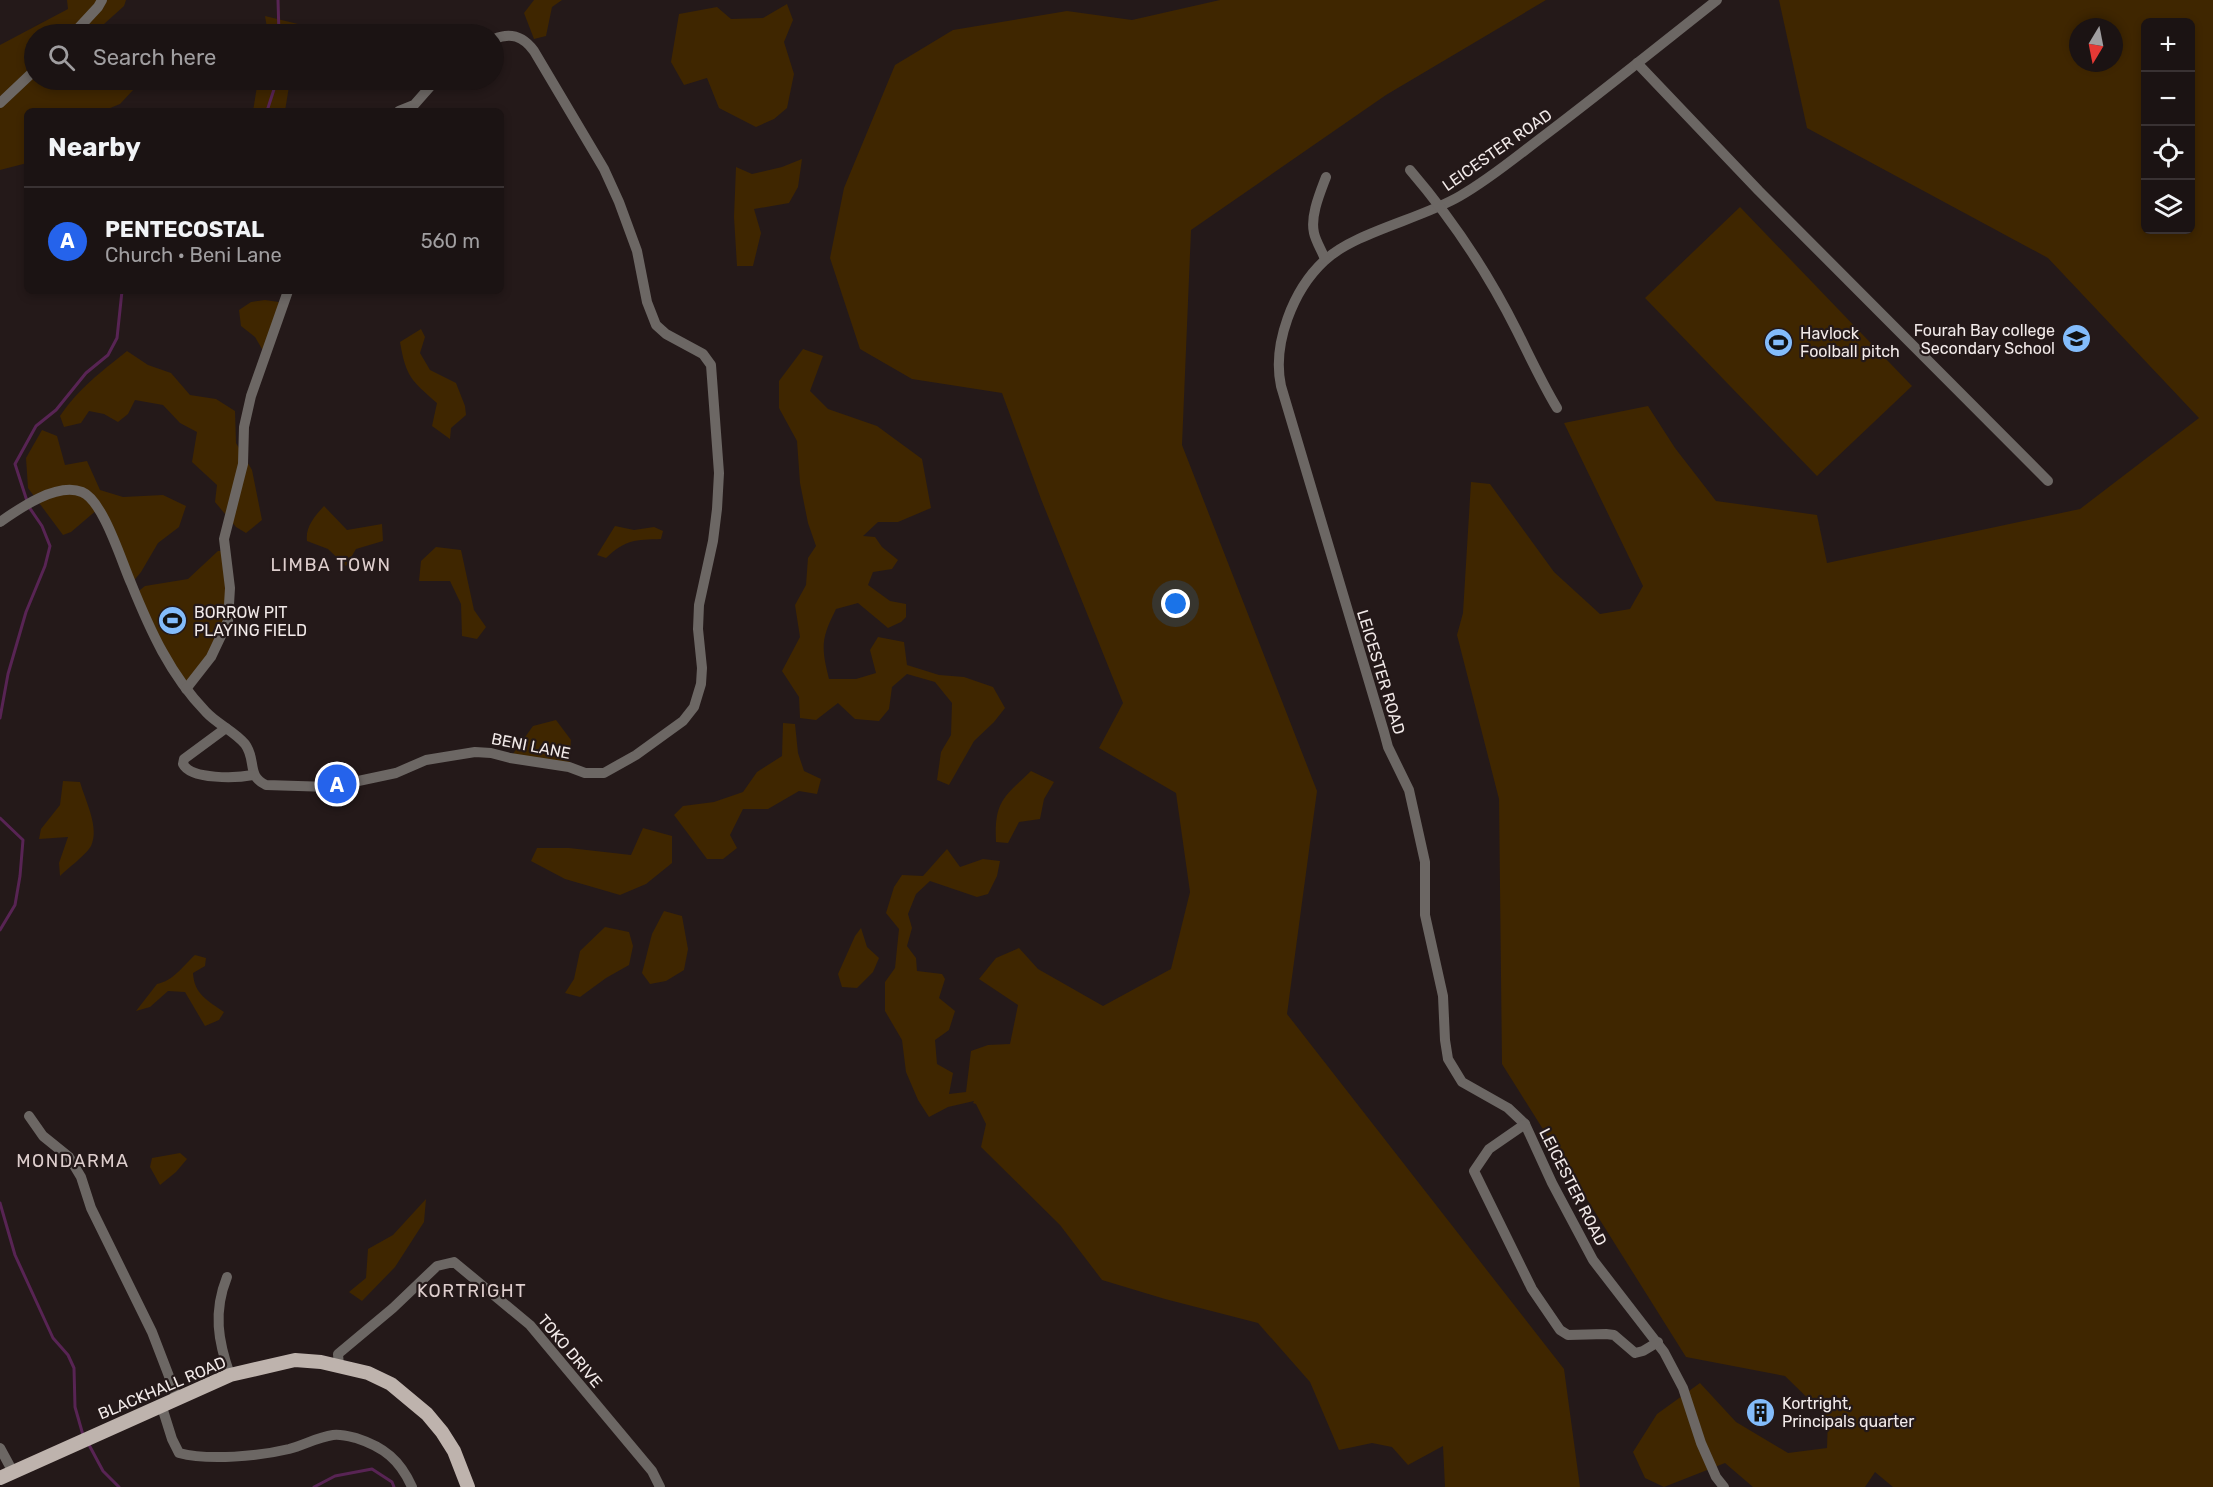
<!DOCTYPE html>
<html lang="en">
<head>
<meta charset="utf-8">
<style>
  :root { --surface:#1b1313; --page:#241c1c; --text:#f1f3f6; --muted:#a09ea0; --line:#393233; --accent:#2563eb }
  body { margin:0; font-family:Rubik,sans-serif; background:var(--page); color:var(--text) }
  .controls { position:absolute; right:18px; top:18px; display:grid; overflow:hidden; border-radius:9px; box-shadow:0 3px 9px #0003 }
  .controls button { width:54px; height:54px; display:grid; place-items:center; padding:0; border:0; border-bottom:2px solid var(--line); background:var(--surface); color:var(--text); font:30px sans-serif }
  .compass { position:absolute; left:2069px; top:18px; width:54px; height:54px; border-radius:50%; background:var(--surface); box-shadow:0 3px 9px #0003; rotate:190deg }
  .you { position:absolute; left:1176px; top:604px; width:21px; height:21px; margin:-15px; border:4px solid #fff; border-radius:50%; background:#1a73e8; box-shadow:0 0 0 9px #1a73e833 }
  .badge { display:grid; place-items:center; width:39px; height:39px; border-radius:50%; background:var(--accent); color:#fff; font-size:20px; font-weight:700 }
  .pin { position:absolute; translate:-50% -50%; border:3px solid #fff; box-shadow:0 2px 6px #0006 }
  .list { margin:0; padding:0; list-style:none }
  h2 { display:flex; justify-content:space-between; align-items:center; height:78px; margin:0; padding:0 24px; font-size:26px }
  h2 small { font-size:20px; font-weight:400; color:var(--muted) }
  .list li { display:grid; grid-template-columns:39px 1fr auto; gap:18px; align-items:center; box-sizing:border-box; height:108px; padding:0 24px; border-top:2px solid var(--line) }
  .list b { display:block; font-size:22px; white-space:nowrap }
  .list p { margin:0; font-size:20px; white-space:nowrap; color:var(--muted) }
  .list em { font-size:20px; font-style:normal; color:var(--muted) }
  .icon { flex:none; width:33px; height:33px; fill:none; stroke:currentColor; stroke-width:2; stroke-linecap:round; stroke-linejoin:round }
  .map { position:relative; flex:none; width:2213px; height:1487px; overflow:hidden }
  .search { position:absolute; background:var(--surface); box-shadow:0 3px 9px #0003; left:24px; top:24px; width:480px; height:66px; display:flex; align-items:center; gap:15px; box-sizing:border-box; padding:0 21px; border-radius:33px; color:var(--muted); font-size:22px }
  .panel { position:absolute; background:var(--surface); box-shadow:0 3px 9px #0003; left:24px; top:108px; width:480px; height:186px; border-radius:9px }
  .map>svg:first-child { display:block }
</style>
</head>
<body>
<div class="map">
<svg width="2213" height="1487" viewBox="0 0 2213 1487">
  <rect width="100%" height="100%" fill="#241919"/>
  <g fill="#3f2600" fill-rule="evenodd">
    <polygon points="67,0 126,0 124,6 104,24 118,34 34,34 34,80 134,80 134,89 120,104 103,111 27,111 27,163 0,170 0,45 68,9"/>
    <polygon points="534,0 562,0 552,7 546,36 534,39 524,13"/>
    <polygon points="1220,0 1546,0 1386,95 1191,230 1182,445 1317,791 1287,1014 1564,1369 1580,1487 1445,1487 1443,1446 1408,1465 1392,1447 1372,1443 1339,1450 1310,1382 1258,1323 1165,1299 1102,1280 1060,1225 981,1147 986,1124 976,1104 973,1103 974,1101 948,1107 929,1117 918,1100 906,1072 902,1040 885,1011 885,982 895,968 899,929 886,913 894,887 902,875 923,876 947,849 960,867 983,859 1000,861 997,876 988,894 977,897 930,881 916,894 908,914 912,928 907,946 916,958 917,971 942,974 945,979 939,998 955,1011 949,1030 935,1040 937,1064 953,1073 949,1094 966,1092 971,1051 988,1045 1010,1044 1018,1005 979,979 996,958 1019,948 1038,969 1103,1006 1171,969 1190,892 1176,793 1099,748 1123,703 1041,499 1002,393 912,379 860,349 830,258 844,188 895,65 953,30 1067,11 1132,20"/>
    <path d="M1779,0H2213V1487H1893L1875,1472L1865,1487H1753L1725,1463L1664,1487L1645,1478L1633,1452L1657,1414L1700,1383L1736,1422L1788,1453L1827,1448L1828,1418L1785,1376L1686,1357L1502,1064L1499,799L1457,635L1463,613L1471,482L1490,484L1554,572L1600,614L1630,609L1643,586L1564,423L1648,406L1675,448L1716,501L1817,515L1827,563L2080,509L2199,418L2048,258L1807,128ZM2146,22H2190V230H2146ZM2078,27H2114V63H2078Z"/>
    <polygon points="787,4 793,20 784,42 794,74 787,108 774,119 756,127 719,108 707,78 684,85 671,62 679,14 717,7 731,19 763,18"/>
    <polygon points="265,16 298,24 297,34 268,34"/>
    <polygon points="258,80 290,80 285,111 253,111"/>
    <polygon points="802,159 798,187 789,203 754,209 761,233 753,266 737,266 734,217 736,167 752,174 782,167"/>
    <polygon points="1740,207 1912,386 1817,476 1645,298"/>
    <polygon points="265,300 279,302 265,354 255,337 241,326 239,310 251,302"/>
    <path d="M421,329L425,337L420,353L430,370L456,383L465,406L466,415L451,428L450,439L432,426L437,403C411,380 406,377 400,342Z"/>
    <path d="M803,349L823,356L810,391L828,409L877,426L922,459L931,508L898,522H878L863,536L875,537L882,547L898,560L892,569L873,572L868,585L890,601L906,604V617L901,622L888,628L858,603L836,609C821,639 821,647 829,679H856L876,673L870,650L878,637L904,642L907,665L939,675L964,677L993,687L1005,708L994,722L974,741L949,785L937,780L941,752L951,735L952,703L935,682L907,674L892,687L889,709L879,721L855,719L838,703L816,720L800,718L799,697L782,671L800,637L795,605L806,585L808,558L816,546L808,523L800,483L797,441L779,408V381Z"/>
    <path d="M127,351L148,365L171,373L190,395L216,399L235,411L236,443L252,470L262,520L246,533L236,527L215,502L217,485L192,462L197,432L180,423L163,405L135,400L128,414L118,422L104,414L89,411L81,423L64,427L60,416C79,388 101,372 127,351Z"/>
    <polygon points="42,430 57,436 65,465 87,461 100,490 123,497 163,495 186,506 179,527 158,543 141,572 131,584 98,509 71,532 63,535 28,488 26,458"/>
    <path d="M324,506L347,530L382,524L383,541L356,549L346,566L328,549L307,541C305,527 315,516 324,506Z"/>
    <path d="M615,526L634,530L654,527L663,531L661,539C635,540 626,539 606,558L597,555Z"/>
    <polygon points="436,547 461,550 474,610 486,627 477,639 462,636 461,604 450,581 419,581 421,561"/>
    <polygon points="218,551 226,551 228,621 186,689 135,594 145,586 188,579"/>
    <polygon points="556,720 571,740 569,767 510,758 533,726"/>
    <polygon points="783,723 795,724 798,753 804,771 821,779 817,794 799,791 768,809 743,809 730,835 737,848 723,859 707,859 674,815 683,806 714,802 743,792 757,772 782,756"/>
    <path d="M1031,771L1054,782L1044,799L1040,819L1019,822L1008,843L996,842C994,801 1004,797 1031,771Z"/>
    <path d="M63,781L80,782C85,800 100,828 91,846C86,855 68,868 60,876L59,863L68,837L39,839L41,829L60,805Z"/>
    <polygon points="643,828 672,836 672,863 646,884 620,895 565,879 531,861 537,848 569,848 631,855"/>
    <polygon points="664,911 682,916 688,949 684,970 666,981 650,984 642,973 652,934"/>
    <polygon points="605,927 629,932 633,946 629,965 606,978 580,997 565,993 574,979 580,951"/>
    <polygon points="861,928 867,947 879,958 873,972 857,988 842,987 838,974 855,936"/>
    <path d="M195,955L206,958L205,966L193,973C194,994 208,1001 224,1012L219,1020L205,1026L185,992L168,991L150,1007L136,1011L157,984C173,981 183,966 195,955Z"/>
    <polygon points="180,1153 187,1159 176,1172 160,1185 150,1167 152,1158"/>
    <polygon points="426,1199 424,1222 395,1267 362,1301 349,1292 366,1278 368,1249 393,1235"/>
  </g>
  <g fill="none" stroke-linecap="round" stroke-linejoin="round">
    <g stroke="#582454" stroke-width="3">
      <polyline points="278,0 279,34"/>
      <polyline points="267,111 277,80"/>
      <polyline points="27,501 15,464 36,426 56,410 86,373 108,355 117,338 122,291"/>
      <polyline points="0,718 8,674 26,612 45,566 50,546 42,526 29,507"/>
      <polyline points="0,818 23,840 20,876 15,905 0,930"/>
      <polyline points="0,1203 15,1255 53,1338 68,1355 74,1368 75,1407 83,1435"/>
      <polyline points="88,1443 103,1471 119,1487"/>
      <polyline points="314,1487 335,1476 372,1469 392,1482 394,1487"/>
    </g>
    <g stroke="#6c6764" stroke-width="10">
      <path d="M1717,0C1660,45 1603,91 1545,135C1517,156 1490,179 1460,196C1421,219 1355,232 1324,261C1293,290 1272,344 1281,386L1384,732L1388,747L1409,790L1425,862V915L1443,996L1445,1040L1448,1059L1462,1082L1508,1108L1525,1124L1552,1183L1593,1260L1664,1352L1683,1388L1701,1443L1716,1477L1724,1487"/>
      <polyline points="73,34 98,7 102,0"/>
      <polyline points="1637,63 1759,191 2048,481"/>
      <polyline points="0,103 34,71"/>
      <polyline points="399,111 414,105 436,80"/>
      <path d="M1410,170C1452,219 1488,273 1517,331C1530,357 1542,383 1557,408"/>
      <path d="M1325,259C1322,251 1316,242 1314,233C1310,216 1320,193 1326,177"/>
      <path d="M0,522C20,508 57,482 82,492C103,500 122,563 131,583C150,630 170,675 206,712C217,724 234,731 245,744C257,760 246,776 266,785L330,787L396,773L426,760L475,752L491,753L510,758L569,767L585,773H604L636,755L683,721L694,707L701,684L702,668L698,629L699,605L713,541L717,509L719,473L711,365L703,354L666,334L656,325L647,302L637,251L619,202L604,169L534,51C523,36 511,32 494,39"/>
      <polyline points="186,689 211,657 228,621 230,588 224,539 243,464 244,427 251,396 288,291"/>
      <path d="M226,728L184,759L183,764C191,780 237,778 253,775"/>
      <polyline points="29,1116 43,1136 69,1157 81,1177 91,1208 152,1332 177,1397"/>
      <polyline points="1525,1124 1489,1149 1474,1171 1532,1289 1560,1330 1568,1335 1606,1334 1614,1335 1635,1353 1643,1351 1658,1342"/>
      <path d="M227,1277C213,1312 218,1341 230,1375"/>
      <polyline points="339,1366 338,1354 393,1308 437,1266 454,1262 530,1325 652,1471 660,1487"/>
      <path d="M161,1404L172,1439L179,1453C209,1461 260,1456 289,1449C304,1445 318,1437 333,1435C341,1434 348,1436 356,1438C384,1447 400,1460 412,1487"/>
      <polyline points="0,1448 13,1472"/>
    </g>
    <polyline stroke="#beb3ad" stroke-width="14" points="0,1478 230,1375 295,1360 321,1362 368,1373 391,1384 427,1414 442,1432 454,1451 468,1487"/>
  </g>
  <defs>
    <symbol id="school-disc" viewBox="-11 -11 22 22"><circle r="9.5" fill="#83bcfb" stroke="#241919"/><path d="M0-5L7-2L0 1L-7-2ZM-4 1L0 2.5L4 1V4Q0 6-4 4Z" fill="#111"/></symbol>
    <symbol id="stadium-disc" viewBox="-11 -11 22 22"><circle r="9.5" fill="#83bcfb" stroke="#241919"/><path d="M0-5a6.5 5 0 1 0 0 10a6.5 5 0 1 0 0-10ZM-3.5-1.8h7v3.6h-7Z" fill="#111"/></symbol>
    <symbol id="building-disc" viewBox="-11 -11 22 22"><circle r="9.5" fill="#83bcfb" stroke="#241919"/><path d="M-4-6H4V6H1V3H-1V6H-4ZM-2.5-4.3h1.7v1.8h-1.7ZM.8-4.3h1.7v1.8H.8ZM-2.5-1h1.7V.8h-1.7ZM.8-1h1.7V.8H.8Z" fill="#111"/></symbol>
  </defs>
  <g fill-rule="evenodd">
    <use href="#school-disc" x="2060" y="322" width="33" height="33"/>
    <use href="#stadium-disc" x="1762" y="326" width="33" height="33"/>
    <use href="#stadium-disc" x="156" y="604" width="33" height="33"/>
    <use href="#building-disc" x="1744" y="1396" width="33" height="33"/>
  </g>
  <g text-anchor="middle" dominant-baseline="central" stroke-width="4.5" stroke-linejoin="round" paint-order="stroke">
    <g font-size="16" fill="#f2eae9" stroke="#241919">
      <text transform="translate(1497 150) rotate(-35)">LEICESTER ROAD</text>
      <text transform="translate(1381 672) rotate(73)">LEICESTER ROAD</text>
      <text transform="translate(531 746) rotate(11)">BENI LANE</text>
      <text transform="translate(1573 1187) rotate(63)">LEICESTER ROAD</text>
      <text transform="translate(570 1351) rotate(50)">TOKO DRIVE</text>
      <text transform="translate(162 1388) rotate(-23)">BLACKHALL ROAD</text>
    </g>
    <g font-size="16" fill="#f2eae9" stroke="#241919" text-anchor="start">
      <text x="2055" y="330" text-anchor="end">Fourah Bay college<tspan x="2055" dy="18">Secondary School</tspan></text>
      <text x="1800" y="333">Havlock<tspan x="1800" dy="18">Foolball pitch</tspan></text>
      <text x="194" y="612">BORROW PIT<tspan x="194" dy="18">PLAYING FIELD</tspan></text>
      <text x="1782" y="1403">Kortright,<tspan x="1782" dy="18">Principals quarter</tspan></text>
    </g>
    <g font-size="18" letter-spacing="1.5" fill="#dececd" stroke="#241919">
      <text x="331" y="565">LIMBA TOWN</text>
      <text x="73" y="1161">MONDARMA</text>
      <text x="472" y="1291">KORTRIGHT</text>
    </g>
  </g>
</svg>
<div class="controls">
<button>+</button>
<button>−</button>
<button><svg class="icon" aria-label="locate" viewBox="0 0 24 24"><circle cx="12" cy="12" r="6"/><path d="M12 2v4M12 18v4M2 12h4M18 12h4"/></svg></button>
<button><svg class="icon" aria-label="layers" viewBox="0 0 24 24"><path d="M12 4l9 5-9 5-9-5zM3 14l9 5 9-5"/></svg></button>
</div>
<svg class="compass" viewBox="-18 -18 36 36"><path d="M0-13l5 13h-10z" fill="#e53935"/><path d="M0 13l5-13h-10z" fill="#a09ea0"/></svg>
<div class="you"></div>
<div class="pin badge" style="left:337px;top:784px">A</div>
<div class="search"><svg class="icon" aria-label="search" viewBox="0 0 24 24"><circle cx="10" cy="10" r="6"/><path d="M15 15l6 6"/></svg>Search here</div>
<section class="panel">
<h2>Nearby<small></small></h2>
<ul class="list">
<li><span class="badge">A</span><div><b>PENTECOSTAL</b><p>Church · Beni Lane</p></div><em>560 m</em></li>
</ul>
</section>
</div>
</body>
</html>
